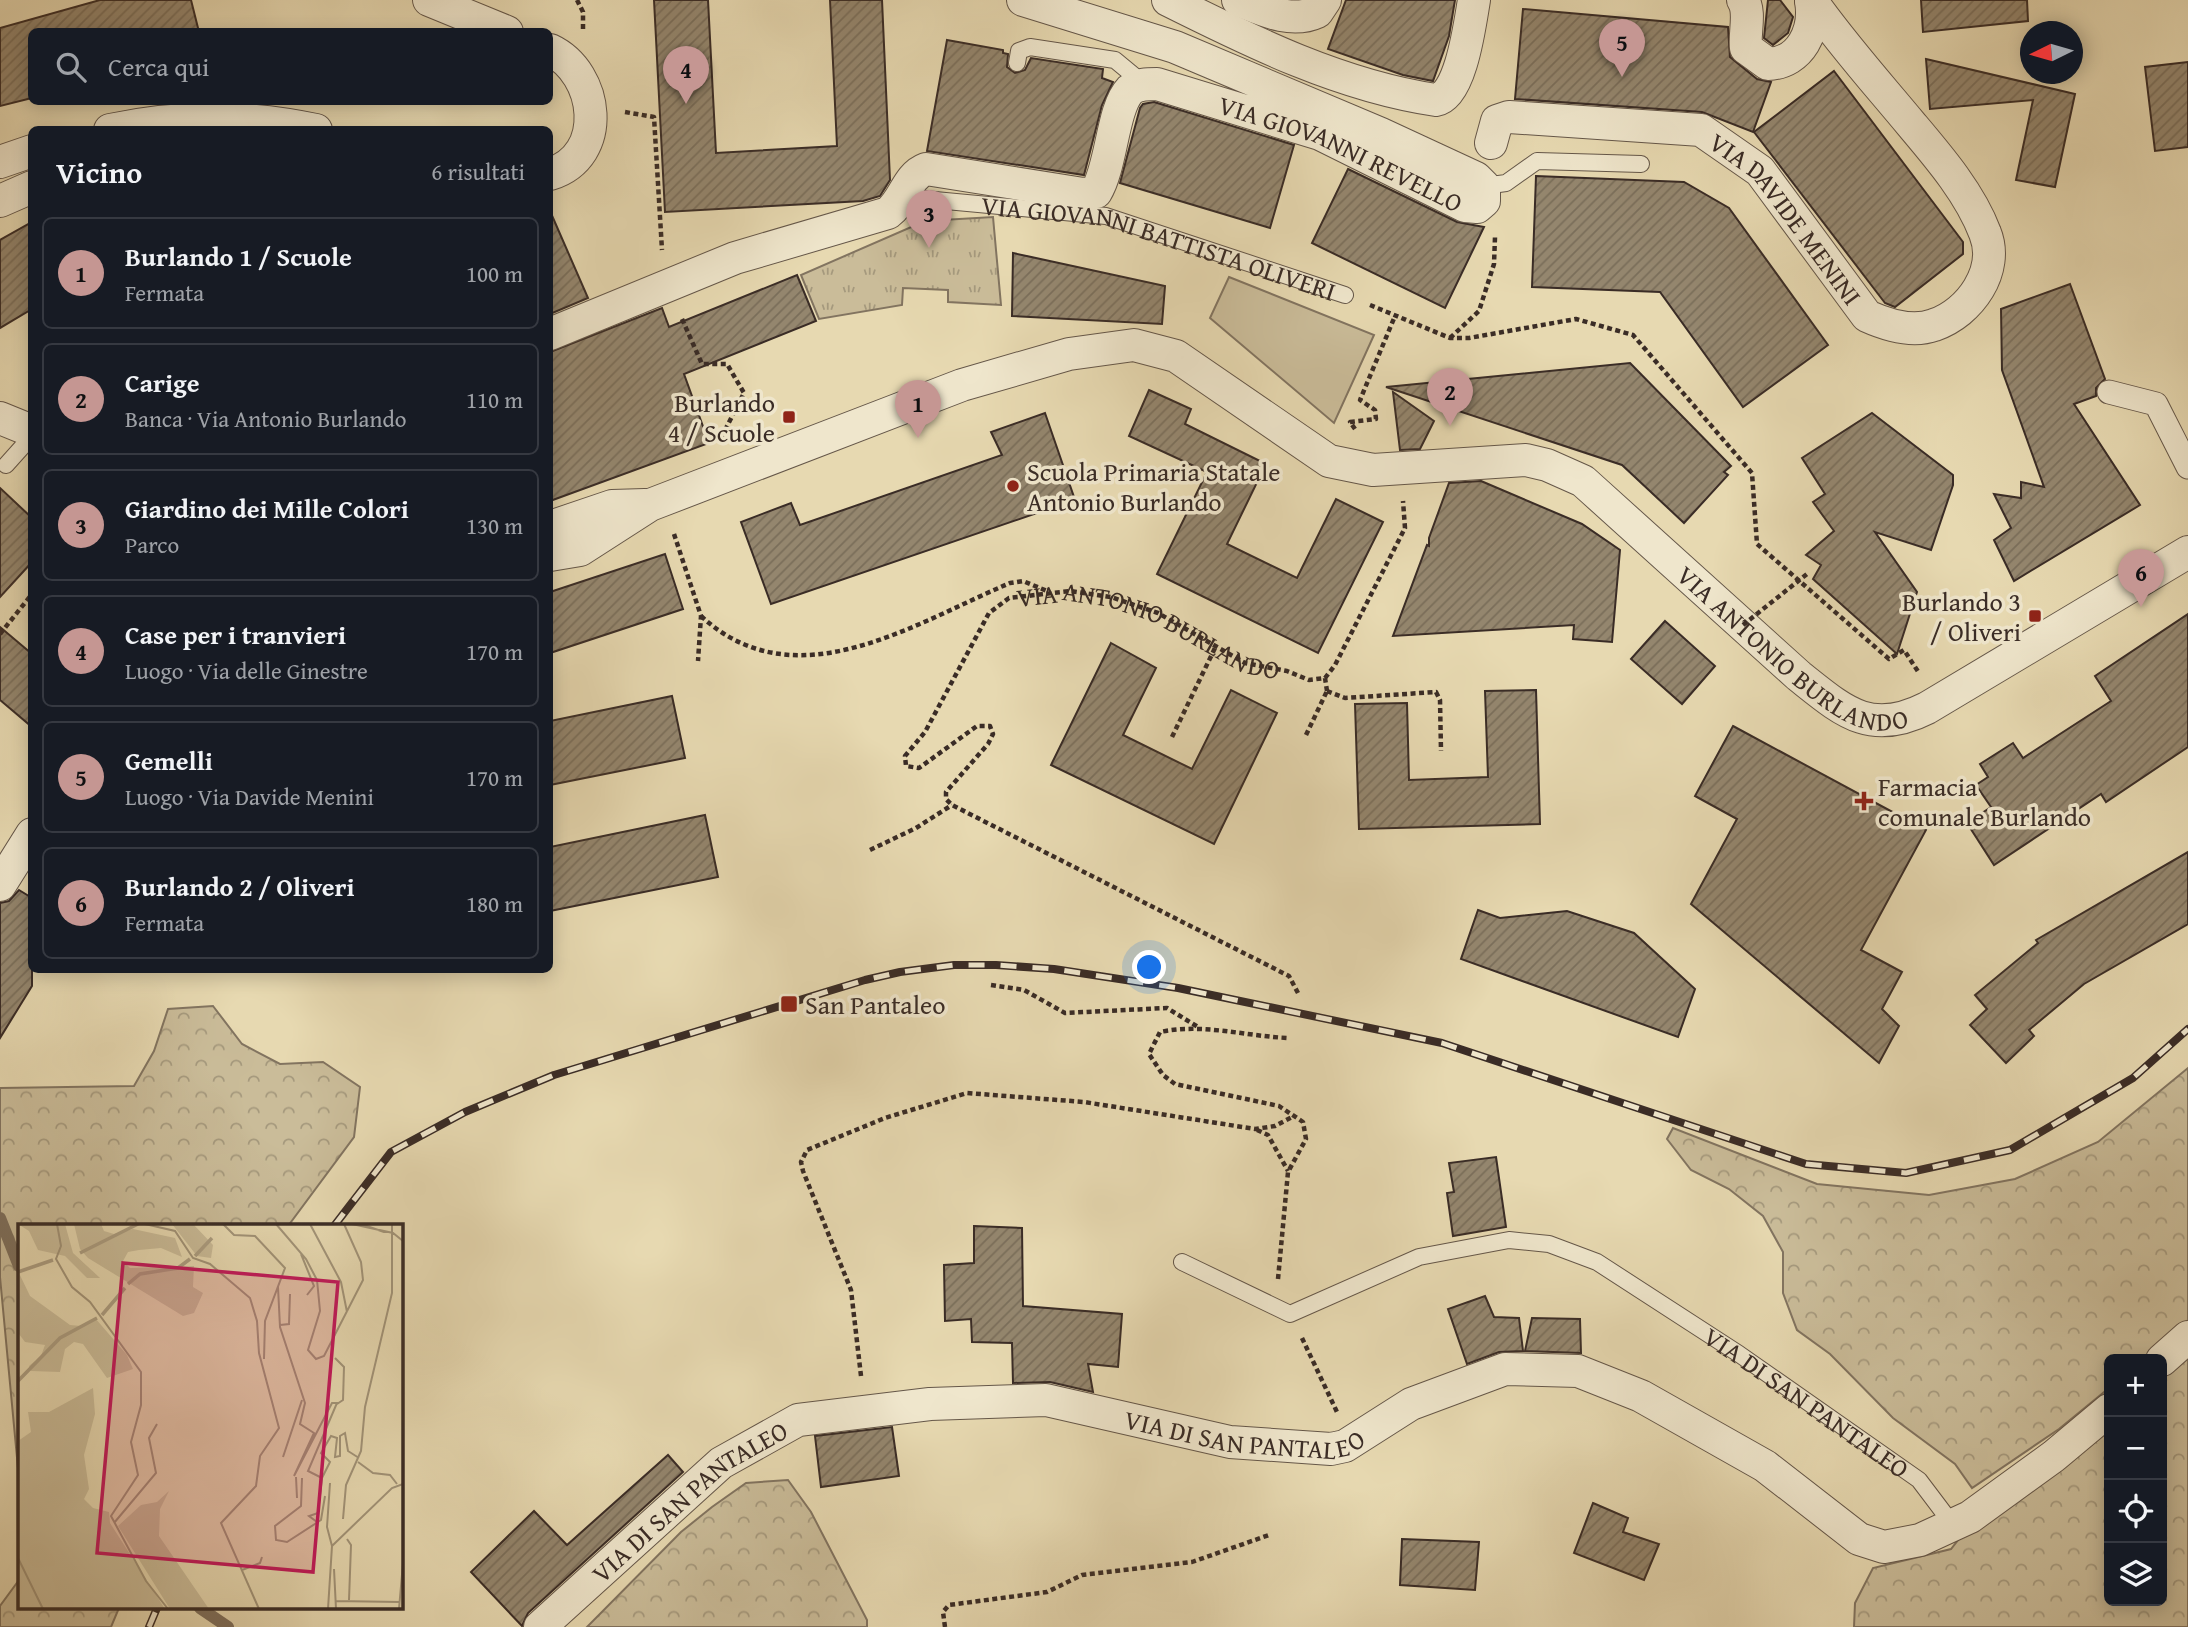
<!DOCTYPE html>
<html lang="it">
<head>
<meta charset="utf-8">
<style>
  :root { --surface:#171b24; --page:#242831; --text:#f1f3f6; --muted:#9ea1a6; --line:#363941; --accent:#c59692 }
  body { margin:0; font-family:"Gentium Book Plus",serif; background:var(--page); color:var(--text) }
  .controls { position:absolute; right:21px; bottom:21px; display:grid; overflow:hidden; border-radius:10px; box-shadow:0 4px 18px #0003 }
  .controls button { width:63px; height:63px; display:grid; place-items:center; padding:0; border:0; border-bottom:2px solid var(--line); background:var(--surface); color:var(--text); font:35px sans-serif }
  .compass { position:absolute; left:2020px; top:21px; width:63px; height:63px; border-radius:50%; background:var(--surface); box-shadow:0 4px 18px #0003; rotate:265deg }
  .you { position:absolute; left:1150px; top:968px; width:24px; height:24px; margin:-18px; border:5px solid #fff; border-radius:50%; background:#1a73e8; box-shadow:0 0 0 10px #1a73e833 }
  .badge { display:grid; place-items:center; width:46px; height:46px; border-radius:50%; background:var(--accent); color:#111; font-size:23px; font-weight:700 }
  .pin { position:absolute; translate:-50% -58px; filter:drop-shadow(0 2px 4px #0008) }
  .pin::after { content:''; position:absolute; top:37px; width:24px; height:21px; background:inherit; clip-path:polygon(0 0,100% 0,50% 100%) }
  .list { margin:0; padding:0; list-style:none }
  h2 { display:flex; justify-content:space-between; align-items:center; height:91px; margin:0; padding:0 28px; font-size:30px }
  h2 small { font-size:23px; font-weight:400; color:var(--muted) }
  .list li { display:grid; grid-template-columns:46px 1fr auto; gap:21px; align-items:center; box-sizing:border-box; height:112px; margin:0 14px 14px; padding:0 14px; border:2px solid var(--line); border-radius:10px }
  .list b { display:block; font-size:26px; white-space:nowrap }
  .list p { margin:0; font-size:23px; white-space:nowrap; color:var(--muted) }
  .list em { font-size:23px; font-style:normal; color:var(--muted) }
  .icon { flex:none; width:38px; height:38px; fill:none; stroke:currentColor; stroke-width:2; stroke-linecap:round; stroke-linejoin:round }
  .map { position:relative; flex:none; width:2188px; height:1627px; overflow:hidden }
  .search { position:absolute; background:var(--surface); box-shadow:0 4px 18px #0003; left:28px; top:28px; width:525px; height:77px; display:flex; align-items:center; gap:18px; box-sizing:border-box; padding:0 24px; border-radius:10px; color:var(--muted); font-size:26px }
  .panel { position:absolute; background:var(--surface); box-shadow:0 4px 18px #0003; left:28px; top:126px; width:525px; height:847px; border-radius:10px }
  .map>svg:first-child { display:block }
</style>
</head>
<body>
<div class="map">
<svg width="2188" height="1627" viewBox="0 0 2188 1627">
  <defs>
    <pattern id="forest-crowns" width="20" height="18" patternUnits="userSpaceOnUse" patternTransform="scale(1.75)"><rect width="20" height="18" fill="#cabc99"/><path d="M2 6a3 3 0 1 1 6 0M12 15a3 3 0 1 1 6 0" fill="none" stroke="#a5997d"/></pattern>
    <pattern id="park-tufts" width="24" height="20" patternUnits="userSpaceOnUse" patternTransform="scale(1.75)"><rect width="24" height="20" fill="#cabc99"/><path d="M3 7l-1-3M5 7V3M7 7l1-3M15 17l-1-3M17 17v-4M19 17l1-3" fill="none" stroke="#a5997d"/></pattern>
    <pattern id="building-hatch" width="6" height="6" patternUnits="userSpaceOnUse" patternTransform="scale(1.75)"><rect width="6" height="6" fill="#94866e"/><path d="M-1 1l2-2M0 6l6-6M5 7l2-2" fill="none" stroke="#7a6e5a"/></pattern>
  </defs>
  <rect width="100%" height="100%" fill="#e7d9b1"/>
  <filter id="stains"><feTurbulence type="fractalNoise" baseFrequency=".00286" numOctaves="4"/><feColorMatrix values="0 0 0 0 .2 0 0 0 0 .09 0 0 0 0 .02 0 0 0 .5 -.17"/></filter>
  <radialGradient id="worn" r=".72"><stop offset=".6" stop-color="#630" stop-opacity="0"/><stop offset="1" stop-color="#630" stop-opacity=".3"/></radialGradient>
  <polygon fill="#cabc99" stroke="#827460" stroke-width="2" points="1229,277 1374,335 1334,423 1210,318"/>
  <g fill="url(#forest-crowns)" stroke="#827460" stroke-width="2">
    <polygon points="213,1006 242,1044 280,1064 323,1062 360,1087 354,1137 288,1226 19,1226 19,1479 0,1277 0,1088 134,1086 154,1051 168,1009"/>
    <polygon points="2188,1068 2188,1320 2144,1359 2109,1359 2109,1388 2059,1429 1972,1488 1955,1464 1893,1418 1830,1354 1797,1330 1783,1293 1783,1252 1763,1216 1729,1189 1691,1170 1667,1139 1673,1128 1817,1184 1929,1195 2015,1179 2098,1142"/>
    <polygon points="2188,1355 2188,1627 1854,1627 1855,1603 1873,1568 1951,1549 1966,1530 2109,1423 2109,1601 2162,1601 2162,1378"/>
    <polygon points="788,1480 811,1512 867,1620 867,1627 587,1627 681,1532 712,1507 746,1483"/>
    <polygon points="19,1580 19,1608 119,1608 111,1627 0,1627 0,1606"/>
  </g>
  <polygon fill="url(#park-tufts)" stroke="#827460" stroke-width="2" points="993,217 1001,305 948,302 948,290 903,288 902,305 819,319 801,275 925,221"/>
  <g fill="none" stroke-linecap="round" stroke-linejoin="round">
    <g stroke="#7e705d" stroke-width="12">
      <polyline points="0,1218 19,1266"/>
      <polyline points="200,1608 228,1627"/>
    </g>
  </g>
  <g fill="url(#building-hatch)" stroke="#3a2c26" stroke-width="2">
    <polygon points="100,0 191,0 199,32 32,32 32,98 0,106 0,28"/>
    <polygon points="654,0 708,0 716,153 837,146 830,0 882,0 890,180 880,196 863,201 665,212"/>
    <polygon points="1346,0 1455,0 1449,36 1433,81 1403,75 1328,49"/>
    <polygon points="1768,0 1780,0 1793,17 1788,33 1773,45 1764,38"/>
    <polygon points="1921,0 2027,0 2028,21 1923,32"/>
    <polygon points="1523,9 1728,27 1730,57 1757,79 1771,82 1753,132 1702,112 1515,99"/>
    <polygon points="947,40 1003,50 1003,53 1008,54 1007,67 1015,73 1025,70 1031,58 1103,69 1102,78 1113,82 1102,105 1084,175 927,151"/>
    <polygon points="1926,59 2075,94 2055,187 2016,180 2033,100 1930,109"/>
    <polygon points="2188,62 2188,147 2155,151 2145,67"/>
    <polygon points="1834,71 1963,242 1963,254 1895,307 1885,303 1754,132"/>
    <polygon points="1154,102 1294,145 1270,228 1120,183 1140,108 1143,104"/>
    <polygon points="1348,169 1457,222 1484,227 1445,308 1312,243"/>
    <polygon points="1536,176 1684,182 1729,208 1828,345 1743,407 1660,292 1532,287"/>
    <polygon points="550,211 588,298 550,314"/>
    <polygon points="32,222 32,309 0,328 0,240"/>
    <polygon points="1013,253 1165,286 1162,324 1012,316"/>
    <polygon points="797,275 816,321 684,374 709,443 550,501 550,352 662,308 669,327"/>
    <polygon points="2070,284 2105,379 2096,388 2096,396 2074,404 2140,505 2014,581 1994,540 2011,528 1994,494 2021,498 2021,482 2044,487 2002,370 2001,309"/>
    <polygon points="1630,363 1731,466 1724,472 1728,475 1684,523 1622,465 1386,387"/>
    <polygon points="1149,390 1191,409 1185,424 1266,464 1227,544 1297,578 1336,499 1383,522 1318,653 1157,574 1207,472 1129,436"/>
    <polygon points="1393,392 1434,421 1420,449 1400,450"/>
    <polygon points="1045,413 1075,500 771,604 741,522 791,503 800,525 1002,455 991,432"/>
    <polygon points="1872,413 1953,475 1953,485 1931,550 1875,532 1917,592 1897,654 1813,579 1821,565 1806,555 1834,531 1813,502 1825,494 1802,458"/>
    <polygon points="1481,481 1582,524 1620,550 1612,642 1573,639 1574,625 1393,636 1427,545 1429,546 1429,538 1449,483"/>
    <polygon points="0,488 32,518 32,562 0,597"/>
    <polygon points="665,554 683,609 550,653 550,592"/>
    <polygon points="2188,614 2188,747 2106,802 2101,794 1994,865 1967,823 1991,807 1976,785 1988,777 1980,764 2013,743 2023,758 2111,701 2095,676"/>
    <polygon points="1665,621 1715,666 1682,704 1631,659"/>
    <polygon points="0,627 32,654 32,727 0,700"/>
    <polygon points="1111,643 1156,668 1123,735 1192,769 1231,690 1277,713 1214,844 1051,765"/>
    <polygon points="1536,690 1540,824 1359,829 1355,704 1407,703 1409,780 1488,777 1485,691"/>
    <polygon points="672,696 685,758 550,785 550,721"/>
    <polygon points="1733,726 1926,830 1861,950 1902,972 1882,1009 1899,1026 1879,1063 1691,904 1737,819 1695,796"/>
    <polygon points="705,815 718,877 550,911 550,847"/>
    <polygon points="2188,852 2188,924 2084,984 2029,1030 2034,1036 2006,1063 1970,1025 1987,1009 1975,995 2038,943 2036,940"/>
    <polygon points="19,890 32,898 32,986 0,1038 0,903 9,901"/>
    <polygon points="1478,910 1500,918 1567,911 1634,933 1695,989 1678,1037 1461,959"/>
    <polygon points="1496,1157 1506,1227 1453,1236 1447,1193 1454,1192 1449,1163"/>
    <polygon points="974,1226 1022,1228 1023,1306 1122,1314 1118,1367 1088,1364 1093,1392 1050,1382 1013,1383 1012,1343 972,1342 971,1319 945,1321 944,1265 974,1263"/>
    <polygon points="1485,1296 1494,1317 1519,1318 1523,1351 1499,1352 1467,1364 1448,1309"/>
    <polygon points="1532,1318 1580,1319 1581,1353 1525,1351"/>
    <polygon points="892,1427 899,1476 821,1487 815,1436"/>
    <polygon points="668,1455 683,1472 528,1613 522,1626 471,1572 534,1511 567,1545"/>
    <polygon points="1593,1503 1628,1518 1623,1532 1659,1544 1644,1580 1574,1553"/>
    <polygon points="1402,1539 1479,1542 1475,1590 1400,1585"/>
  </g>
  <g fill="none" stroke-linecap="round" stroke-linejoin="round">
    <defs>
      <g id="service">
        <polyline points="1017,63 1019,51 1030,47 1115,60 1144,84"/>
        <polyline points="1484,186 1506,183 1537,161 1641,164"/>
        <path id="s2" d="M903,197L1106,216L1345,295"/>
        <polyline points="6,465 32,436"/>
        <path id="s3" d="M1182,1262L1290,1314L1419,1257L1509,1240L1549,1244L1597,1262L1739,1354L1919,1480L1953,1525"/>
      </g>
      <polyline id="pedestrian" points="2109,392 2156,404 2188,467"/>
      <g id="minor">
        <polyline points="429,0 507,32"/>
        <path d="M1168,0C1252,42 1341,86 1436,100C1461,96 1470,23 1474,0"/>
        <path d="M1238,0C1263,10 1291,24 1317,12L1325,0"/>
        <path d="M1743,0C1751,12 1744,34 1746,48L1768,64C1801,63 1816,30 1811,1"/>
        <path d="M550,50C599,73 609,156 550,174"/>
        <path d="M110,130C180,115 246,115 316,130"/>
        <path id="s4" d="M1491,143L1497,121L1509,117L1701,130L1760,171L1867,316C1887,325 1912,333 1934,325C1970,313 2000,270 1985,233C1970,193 1938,156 1911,124C1877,83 1841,43 1811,0"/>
        <polyline points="0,162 32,151"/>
        <polyline points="0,201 32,187"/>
        <path id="s5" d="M550,334L735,258L888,213C904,201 907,176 926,169L1083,194L1096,192C1112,166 1112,109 1130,90C1137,84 1148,84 1157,84L1320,134L1465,206L1477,207L1484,201V186L1476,178L1381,134L1175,47L1023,0"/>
        <polyline points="0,418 32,431"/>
        <polyline points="550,527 612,506 645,505"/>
        <path id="s6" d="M550,555L580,550L650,505L962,385L1069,354L1134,345L1176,356L1329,461L1373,470L1526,460L1547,465L1583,481L1799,676C1843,711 1870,737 1927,708L2188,552"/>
        <polyline points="0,885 32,834"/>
        <polyline points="2162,1360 2188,1337"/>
        <path id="s7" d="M540,1627L721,1463L798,1420L930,1404L1046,1400L1230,1442L1331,1449L1345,1446L1411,1404L1505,1369L1578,1371L1641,1396L1765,1466L1859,1539L1884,1547L1920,1540L1970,1517L2054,1456L2109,1410"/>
      </g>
    </defs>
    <use href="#service" stroke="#655749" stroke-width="18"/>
    <use href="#pedestrian" stroke="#655749" stroke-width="25"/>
    <use href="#minor" stroke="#655749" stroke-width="34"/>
    <g stroke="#3a2c26" stroke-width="4.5" stroke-dasharray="5 3.5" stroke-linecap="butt">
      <polyline points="577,0 583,12 583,30"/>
      <polyline points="625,112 654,117 662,250"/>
      <polyline points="1370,305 1450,338 1469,338 1576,319 1633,335 1752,473 1757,544 1889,659 1904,650 1919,673"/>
      <polyline points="682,319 702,364 727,364 744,393 721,438"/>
      <polyline points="1450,338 1479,311 1494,264 1495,237"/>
      <polyline points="1355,429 1350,422 1376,419 1375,410 1360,400 1395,316"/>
      <polyline points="674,534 701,616 698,661"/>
      <path d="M701,616C795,703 913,624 1010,583L1023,581L1047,591"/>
      <polyline points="0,634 32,594"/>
      <polyline points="1325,678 1335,665 1405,528 1403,501"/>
      <polyline points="1327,691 1345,698 1436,692 1440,700 1441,751"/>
      <polyline points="1306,735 1327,691"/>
      <polyline points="1172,737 1215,648"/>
      <polyline points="870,850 916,828 952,805"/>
      <polyline points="991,985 1024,990 1065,1013 1167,1008 1198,1027"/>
      <path id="s1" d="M1298,993L1289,976L952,805L946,799V792L988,744L993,734L990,726H977L919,768L906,766L905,756L925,732L989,613L1009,598L1070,591L1111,597L1158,613L1245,663L1287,671L1309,680L1325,678L1327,691"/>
      <polyline points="1257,1130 1268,1135 1288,1171"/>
      <path d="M1278,1279L1288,1172L1306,1139L1303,1122L1279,1106L1175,1084L1163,1075L1149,1054L1160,1032C1203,1023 1244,1036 1288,1038"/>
      <polyline points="1302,1338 1337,1412"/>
      <polyline points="861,1376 851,1290 803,1171 801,1162 807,1150 885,1118 967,1093 1084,1102 1255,1129 1275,1126 1294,1116"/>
      <polyline points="945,1627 943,1612 949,1605 1047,1592 1082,1575 1192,1562 1269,1535"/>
    </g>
    <use href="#service" stroke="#efe6cc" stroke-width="16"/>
    <use href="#pedestrian" stroke="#efe6cc" stroke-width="23"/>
    <use href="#minor" stroke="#efe6cc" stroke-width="32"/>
    <defs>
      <g id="rail">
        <polyline points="334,1226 391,1152 465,1112 554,1075 865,980 900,972 954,965 996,965 1054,969 1178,988 1442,1043 1806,1164 1906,1173 2010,1150 2133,1078 2188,1029"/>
        <polyline points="149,1627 157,1608"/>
      </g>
    </defs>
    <use href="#rail" stroke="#3a2c26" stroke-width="8"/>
    <use href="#rail" stroke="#efe6cc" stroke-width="5" stroke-dasharray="16" stroke-linecap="butt"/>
    <polyline stroke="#3a2c26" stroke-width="4.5" stroke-dasharray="5 3.5" stroke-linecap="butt" points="1743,625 1807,574"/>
  </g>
  <g fill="#8f2418" stroke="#efe6cc" stroke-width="2.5">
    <rect x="782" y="410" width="14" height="14" rx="3.5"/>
    <circle cx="1013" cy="486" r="7"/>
    <rect x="2028" y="609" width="14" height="14" rx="3.5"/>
    <path d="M1860.5 790.5h7v7h7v7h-7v7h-7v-7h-7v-7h7z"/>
    <rect x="780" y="995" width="18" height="18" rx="3.5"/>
  </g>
  <g text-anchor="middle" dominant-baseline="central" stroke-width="7" stroke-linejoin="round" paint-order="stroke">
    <g font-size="26" fill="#3a2c26" stroke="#efe6cc">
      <text stroke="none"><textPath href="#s5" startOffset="924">VIA GIOVANNI REVELLO</textPath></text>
      <text stroke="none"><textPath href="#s4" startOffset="352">VIA DAVIDE MENINI</textPath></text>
      <text stroke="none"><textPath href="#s2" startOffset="262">VIA GIOVANNI BATTISTA OLIVERI</textPath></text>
      <text stroke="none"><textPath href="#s1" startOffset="943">VIA ANTONIO BURLANDO</textPath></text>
      <text stroke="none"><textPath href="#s6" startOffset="1386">VIA ANTONIO BURLANDO</textPath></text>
      <text stroke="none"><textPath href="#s3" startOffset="696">VIA DI SAN PANTALEO</textPath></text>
      <text stroke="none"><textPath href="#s7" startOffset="784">VIA DI SAN PANTALEO</textPath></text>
      <text stroke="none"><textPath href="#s7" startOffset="196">VIA DI SAN PANTALEO</textPath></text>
    </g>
    <g font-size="26" fill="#3a2c26" stroke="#efe6cc" text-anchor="start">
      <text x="775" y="402" text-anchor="end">Burlando<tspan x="775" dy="30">4 / Scuole</tspan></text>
      <text x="1027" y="471">Scuola Primaria Statale<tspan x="1027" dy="30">Antonio Burlando</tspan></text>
      <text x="2021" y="601" text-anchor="end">Burlando 3<tspan x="2021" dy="30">/ Oliveri</tspan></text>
      <text x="1878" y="786">Farmacia<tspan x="1878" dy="30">comunale Burlando</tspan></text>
      <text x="805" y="1004">San Pantaleo</text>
    </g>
  </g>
  <g transform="translate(18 1224)">
    <rect width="385" height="385" fill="#e7d9b1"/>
    <path d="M0,0H47L55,29L82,54H69L47,32L20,26L11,7ZM56,0H83L86,7L96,10L115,5L157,14L164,33L143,24L121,26L110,28L105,37L112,44L176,42L175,63L185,69L176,89L165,92L70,34L62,25ZM154,0H175L195,21L193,34L179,32ZM0,47L12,72L52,101L63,102L77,94L109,131L115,145L89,154L65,120L56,118L47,125L42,148L13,147L11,142L23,132L27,121L7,118L1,110ZM75,164L77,190L66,231L71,265L66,275L75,284L91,288L92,299L147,385H0V217L13,208L10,188H31ZM151,267L142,285L141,312L191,385H152L100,302L123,281L139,278Z" fill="#cabc99"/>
    <path fill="none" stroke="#ac9e82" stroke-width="3.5" d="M62,29L120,0M177,32L194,14M0,48L35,36M110,60L122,50L160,44L172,35M84,91L107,64M0,157L42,114L79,94"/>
    <path fill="none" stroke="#a29479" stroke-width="2" d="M39,0L43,22L38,35L54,63L72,78L123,148V181L113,218L120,251L93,292L128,357L150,385M127,0L157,7L175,34L192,40L232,74L239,97L241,129L261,204L242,232L238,262L203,299L241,385M205,0L216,11L237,12L267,44L247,97L246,135M258,0L288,35L299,56L302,87L290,126L298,135L306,132L345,56L343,38L326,0M292,0L323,58L329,88M334,0L375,9L385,17M343,0L366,8M283,30L296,62L289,71M260,63L262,103L287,179L282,200L296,209L276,252L314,179H319L290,247L304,254M262,101L271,100L272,70M317,134L326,143L325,176L319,180M265,233L284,176M340,238L355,249L372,251L379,260M278,253L279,274M284,254L283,282L257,302L258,316L269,318L303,296L307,272M304,254L312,238L303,229L313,212L319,214L317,233L322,232V212L327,209L330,227L341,234M312,259L309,303L314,322M325,295L328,261L343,227L347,183L374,69V0M299,298L291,292L300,289L304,254M96,299L138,249L131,214L139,200M329,315L333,321L331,376M0,334L25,385M316,345L318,385M224,346L242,339L244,333M317,377L382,378M310,385L314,322L374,264L385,260M381,385L385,339"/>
    <path fill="#c2185b" fill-opacity="0.15" stroke="#c2185b" stroke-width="3.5" d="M105,39L320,58L295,348L79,329Z"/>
    <rect width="385" height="385" fill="none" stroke="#3a2c26" stroke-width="3.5"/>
  </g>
  <rect width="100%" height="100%" filter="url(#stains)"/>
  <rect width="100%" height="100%" fill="url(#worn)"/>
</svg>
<div class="controls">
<button>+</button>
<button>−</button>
<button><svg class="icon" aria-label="locate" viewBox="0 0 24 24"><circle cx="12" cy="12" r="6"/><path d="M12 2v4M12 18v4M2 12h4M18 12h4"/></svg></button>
<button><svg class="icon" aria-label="layers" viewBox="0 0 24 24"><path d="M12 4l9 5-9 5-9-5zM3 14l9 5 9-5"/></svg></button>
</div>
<svg class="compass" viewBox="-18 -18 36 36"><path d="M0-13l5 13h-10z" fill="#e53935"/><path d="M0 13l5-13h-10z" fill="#9ea1a6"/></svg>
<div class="you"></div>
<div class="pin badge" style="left:918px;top:438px">1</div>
<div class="pin badge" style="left:1450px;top:426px">2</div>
<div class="pin badge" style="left:929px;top:248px">3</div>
<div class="pin badge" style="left:686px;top:104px">4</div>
<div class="pin badge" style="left:1622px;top:77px">5</div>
<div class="pin badge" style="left:2141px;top:607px">6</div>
<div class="search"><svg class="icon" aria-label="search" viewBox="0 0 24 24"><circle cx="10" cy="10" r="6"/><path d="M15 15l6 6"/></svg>Cerca qui</div>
<section class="panel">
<h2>Vicino<small>6 risultati</small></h2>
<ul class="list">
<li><span class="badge">1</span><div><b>Burlando 1 / Scuole</b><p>Fermata</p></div><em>100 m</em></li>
<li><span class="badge">2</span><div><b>Carige</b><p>Banca · Via Antonio Burlando</p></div><em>110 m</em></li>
<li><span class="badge">3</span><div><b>Giardino dei Mille Colori</b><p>Parco</p></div><em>130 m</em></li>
<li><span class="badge">4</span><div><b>Case per i tranvieri</b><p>Luogo · Via delle Ginestre</p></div><em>170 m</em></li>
<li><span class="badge">5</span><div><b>Gemelli</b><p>Luogo · Via Davide Menini</p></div><em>170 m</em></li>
<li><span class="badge">6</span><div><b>Burlando 2 / Oliveri</b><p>Fermata</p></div><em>180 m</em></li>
</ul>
</section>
</div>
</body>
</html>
